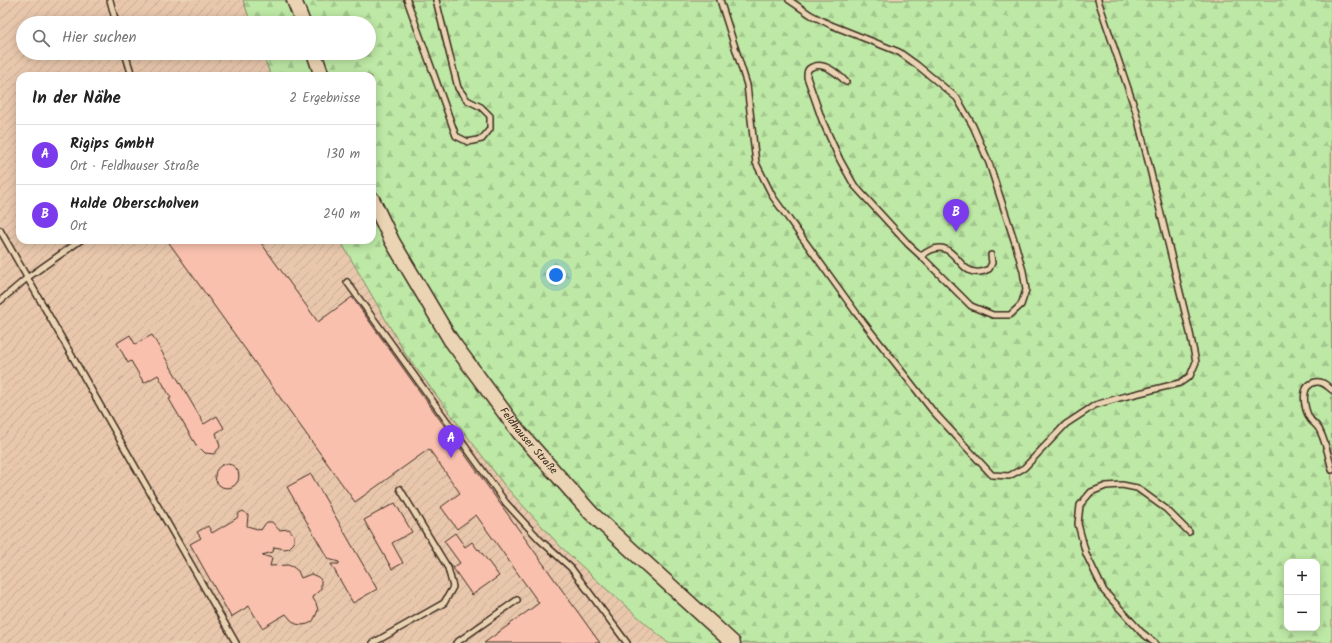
<!DOCTYPE html>
<html lang="de">
<head>
<meta charset="utf-8">
<style>
  :root { --surface:#fff; --page:#f6f6f6; --text:#222; --muted:#767676; --line:#e0e0e0; --accent:#7c3aed }
  body { margin:0; font-family:Kalam,sans-serif; background:var(--page); color:var(--text) }
  .controls { position:absolute; right:12px; bottom:12px; display:grid; overflow:hidden; border-radius:8px; box-shadow:0 2px 10px #0003 }
  .controls button { width:36px; height:36px; display:grid; place-items:center; padding:0; border:0; border-bottom:1px solid var(--line); background:var(--surface); color:var(--text); font:20px sans-serif }
  .you { position:absolute; left:556px; top:275px; width:14px; height:14px; margin:-10px; border:3px solid #fff; border-radius:50%; background:#1a73e8; box-shadow:0 0 0 6px #1a73e833 }
  .badge { display:grid; place-items:center; width:26px; height:26px; border-radius:50%; background:var(--accent); color:#fff; font-size:13px; font-weight:700 }
  .pin { position:absolute; translate:-50% -33px; filter:drop-shadow(0 1px 2px #0008) }
  .pin::after { content:''; position:absolute; top:21px; width:14px; height:12px; background:inherit; clip-path:polygon(0 0,100% 0,50% 100%) }
  .list { margin:0; padding:0; list-style:none }
  h2 { display:flex; justify-content:space-between; align-items:center; height:52px; margin:0; padding:0 16px; font-size:17px }
  h2 small { font-size:13px; font-weight:400; color:var(--muted) }
  .list li { display:grid; grid-template-columns:26px 1fr auto; gap:12px; align-items:center; box-sizing:border-box; height:60px; padding:0 16px; border-top:1px solid var(--line) }
  .list b { display:block; font-size:15px; white-space:nowrap }
  .list p { margin:0; font-size:13px; white-space:nowrap; color:var(--muted) }
  .list em { font-size:13px; font-style:normal; color:var(--muted) }
  .icon { flex:none; width:22px; height:22px; fill:none; stroke:currentColor; stroke-width:2; stroke-linecap:round; stroke-linejoin:round }
  .map { position:relative; flex:none; width:1332px; height:643px; overflow:hidden }
  .search { position:absolute; background:var(--surface); box-shadow:0 2px 10px #0003; left:16px; top:16px; width:360px; height:44px; display:flex; align-items:center; gap:10px; box-sizing:border-box; padding:0 14px; border-radius:22px; color:var(--muted); font-size:15px }
  .panel { position:absolute; background:var(--surface); box-shadow:0 2px 10px #0003; left:16px; top:72px; width:360px; height:172px; border-radius:12px }
  .map>svg:first-child { display:block }
</style>
</head>
<body>
<div class="map">
<svg width="1332" height="643" viewBox="0 0 1332 643">
  <defs>
    <pattern id="industrial-furrows" width="10" height="10" patternUnits="userSpaceOnUse"><rect width="10" height="10" fill="#e8c7ac"/><path d="M-1 1l2-2M0 10L10 0M9 11l2-2" fill="none" stroke="#c8ab94"/></pattern>
    <pattern id="forest-firs" width="22" height="20" patternUnits="userSpaceOnUse"><rect width="22" height="20" fill="#bde8a5"/><path d="M5 1l3.5 6h-7zM16 11l3.5 6h-7z" fill="#a3c78e"/></pattern>
  </defs>
  <rect width="100%" height="100%" fill="#ebd4b3"/>
  <filter id="ink" filterUnits="userSpaceOnUse"><feTurbulence type="fractalNoise" baseFrequency=".025" numOctaves="2"/><feDisplacementMap in="SourceGraphic" scale="8" xChannelSelector="R" yChannelSelector="G"/><feConvolveMatrix kernelMatrix="1 2 1 2 8 2 1 2 1" color-interpolation-filters="sRGB"/></filter>
  <g filter="url(#ink)">
    <polygon fill="url(#industrial-furrows)" points="0,0 243,0 251,23 23,23 23,53 262,53 271,76 20,76 20,240 340,240 406,355 561,547 604,587 668,643 0,643"/>
    <path fill="url(#forest-firs)" stroke="#7c8962" fill-rule="evenodd" d="M243,0H1331L1332,643H668L604,587L561,547L505,486L406,355L340,240H372V76H271L262,53H369V23H251ZM1287,562H1317V628H1287Z"/>
    <g fill="#f9c0ae" stroke="#3b2a1e">
      <polygon points="167,240 259,240 318,322 352,297 600,643 484,643 539,603 476,515 457,529 441,507 460,493 429,449 355,502"/>
      <polygon points="130,335 135,344 152,335 204,424 217,416 224,428 216,433 219,443 220,447 214,454 205,453 197,445 196,445 169,399 171,398 158,375 144,383 131,361 128,363 117,343"/>
      <circle cx="227" cy="476" r="12"/>
      <polygon points="311,474 377,589 353,603 331,564 339,564 339,562 328,559 287,487"/>
      <polygon points="395,503 412,532 392,543 403,563 392,569 364,520"/>
      <polygon points="243,511 248,515 247,526 261,530 265,524 267,522 272,522 279,530 289,529 294,535 294,543 289,548 285,549 274,547 273,552 262,555 272,558 270,566 288,565 293,567 298,571 301,578 311,574 318,577 321,580 321,588 319,591 312,597 316,603 318,610 316,615 313,621 308,624 302,625 296,624 291,620 286,614 262,628 249,606 231,617 217,592 190,544 201,538 197,532 208,526 212,533 237,518 239,513"/>
      <polygon points="455,533 465,547 472,542 478,550 479,549 499,576 472,595 453,568 460,563 444,541"/>
    </g>
    <g fill="none" stroke-linecap="round" stroke-linejoin="round">
      <defs>
        <g id="lane">
          <polyline points="110,0 116,23"/>
          <polyline points="407,0 456,136 468,142 482,139 490,129 490,116 481,107 467,100 458,88 436,0"/>
          <polyline points="720,0 747,85 756,163 773,197 857,314 932,410 992,475 1009,476 1024,468 1066,424 1095,405 1119,398 1180,383 1190,376 1196,362 1190,333 1136,112 1098,0"/>
          <polyline points="789,0 811,15 831,25 899,52 917,65 957,98 973,126 989,163 1015,243 1023,271 1026,290 1021,305 1010,315 993,315 971,306 921,256"/>
          <polyline points="125,53 132,76"/>
          <path d="M846,82C838,74 824,61 812,67C807,69 807,72 807,77L822,120L840,160L854,185L909,245L921,256C956,230 955,276 980,272C983,272 986,270 989,269L992,263L991,255"/>
          <polyline points="0,230 236,643"/>
          <polyline points="347,282 506,503 540,540 571,568 627,643"/>
          <polyline points="0,301 27,278 81,240"/>
          <path d="M1332,390C1327,386 1323,381 1316,382C1299,385 1304,408 1310,419C1313,423 1318,426 1320,431C1326,443 1329,458 1332,470"/>
          <polyline points="373,643 444,603 453,587 448,568 400,489"/>
          <polyline points="456,643 517,600"/>
          <polyline points="1155,643 1141,632 1104,591 1086,554 1078,524 1080,505 1091,492 1106,486 1122,485 1137,488 1166,509 1189,532"/>
        </g>
        <g id="secondary">
          <polyline points="294,0 303,23"/>
          <polyline points="314,53 322,76"/>
          <path id="s1" d="M372,199L392,241L450,339L519,432L591,513L733,643"/>
        </g>
      </defs>
      <use href="#lane" stroke="#3b2a1e" stroke-width="8"/>
      <use href="#secondary" stroke="#3b2a1e" stroke-width="17"/>
      <use href="#lane" stroke="#ebd4b3" stroke-width="5"/>
      <use href="#secondary" stroke="#ebd4b3" stroke-width="14"/>
    </g>
  </g>
  <g text-anchor="middle" dominant-baseline="central" stroke-width="4" stroke-linejoin="round" paint-order="stroke">
    <g font-size="11" fill="#3b2a1e" stroke="#ebd4b3">
      <text stroke="none"><textPath href="#s1" startOffset="289">Feldhauser Straße</textPath></text>
    </g>
  </g>
</svg>
<div class="controls">
<button>+</button>
<button>−</button>
</div>
<div class="you"></div>
<div class="pin badge" style="left:451px;top:458px">A</div>
<div class="pin badge" style="left:956px;top:232px">B</div>
<div class="search"><svg class="icon" aria-label="search" viewBox="0 0 24 24"><circle cx="10" cy="10" r="6"/><path d="M15 15l6 6"/></svg>Hier suchen</div>
<section class="panel">
<h2>In der Nähe<small>2 Ergebnisse</small></h2>
<ul class="list">
<li><span class="badge">A</span><div><b>Rigips GmbH</b><p>Ort · Feldhauser Straße</p></div><em>130 m</em></li>
<li><span class="badge">B</span><div><b>Halde Oberscholven</b><p>Ort</p></div><em>240 m</em></li>
</ul>
</section>
</div>
</body>
</html>
